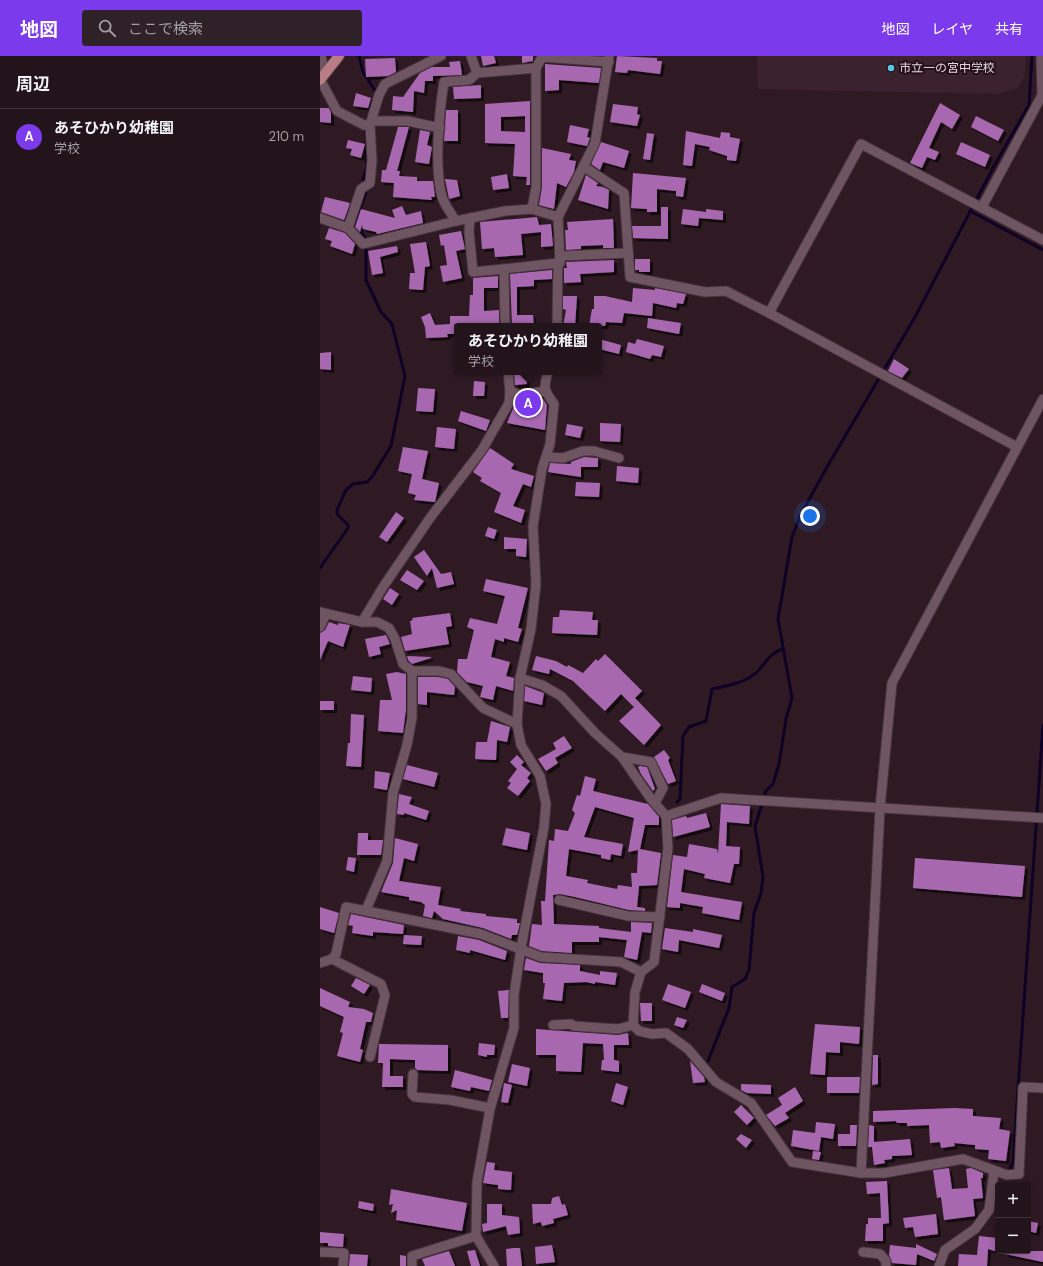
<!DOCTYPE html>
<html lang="ja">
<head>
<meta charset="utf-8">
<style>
  :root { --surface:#23141b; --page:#2f2128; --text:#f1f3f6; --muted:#a39ea3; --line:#40333a; --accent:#7c3aed }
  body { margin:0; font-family:"DM Sans","Noto Sans JP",sans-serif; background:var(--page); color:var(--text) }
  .controls { position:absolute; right:12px; bottom:12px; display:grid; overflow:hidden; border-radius:4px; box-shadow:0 2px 10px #0003 }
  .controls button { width:36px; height:36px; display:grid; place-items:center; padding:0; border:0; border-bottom:1px solid var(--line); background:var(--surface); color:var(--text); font:20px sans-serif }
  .you { position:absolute; left:490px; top:460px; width:14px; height:14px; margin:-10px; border:3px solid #fff; border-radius:50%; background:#1a73e8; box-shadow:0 0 0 6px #1a73e833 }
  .badge { display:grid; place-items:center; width:26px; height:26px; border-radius:50%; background:var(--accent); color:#fff; font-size:13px; font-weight:700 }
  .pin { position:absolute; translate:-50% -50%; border:2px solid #fff; box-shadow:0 1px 4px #0006 }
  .popup { position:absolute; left:134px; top:267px; width:148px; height:52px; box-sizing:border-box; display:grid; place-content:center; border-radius:4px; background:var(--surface); filter:drop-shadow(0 1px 3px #0005); font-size:13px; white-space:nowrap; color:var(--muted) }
  .popup b { font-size:15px; color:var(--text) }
  .popup::after { content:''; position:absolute; left:50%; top:100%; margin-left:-8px; border:8px solid transparent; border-top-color:var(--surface) }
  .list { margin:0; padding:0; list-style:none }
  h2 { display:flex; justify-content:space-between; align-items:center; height:52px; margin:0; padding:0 16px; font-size:17px }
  h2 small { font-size:13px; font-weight:400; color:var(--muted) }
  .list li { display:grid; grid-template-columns:26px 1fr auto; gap:12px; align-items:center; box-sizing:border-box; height:56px; padding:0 16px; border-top:1px solid var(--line) }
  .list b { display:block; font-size:15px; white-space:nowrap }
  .list p { margin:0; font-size:13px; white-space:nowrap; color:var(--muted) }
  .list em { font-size:13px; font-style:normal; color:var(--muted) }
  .icon { flex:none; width:22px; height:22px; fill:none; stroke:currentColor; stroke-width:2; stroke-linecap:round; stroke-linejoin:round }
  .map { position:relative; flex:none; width:723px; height:1210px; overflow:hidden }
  header { display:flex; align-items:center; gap:24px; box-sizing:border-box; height:56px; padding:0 20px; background:var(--accent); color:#fff }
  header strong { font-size:19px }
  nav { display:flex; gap:22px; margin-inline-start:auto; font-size:14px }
  .search { width:280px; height:36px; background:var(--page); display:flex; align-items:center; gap:10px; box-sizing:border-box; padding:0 14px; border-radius:4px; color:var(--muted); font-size:15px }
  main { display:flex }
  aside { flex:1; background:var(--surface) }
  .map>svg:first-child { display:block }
</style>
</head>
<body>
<header>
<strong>地図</strong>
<div class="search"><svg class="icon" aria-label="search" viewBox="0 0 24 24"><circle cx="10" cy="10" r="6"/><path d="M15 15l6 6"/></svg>ここで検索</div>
<nav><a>地図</a><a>レイヤ</a><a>共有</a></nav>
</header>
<main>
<aside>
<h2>周辺<small></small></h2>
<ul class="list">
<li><span class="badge">A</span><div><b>あそひかり幼稚園</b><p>学校</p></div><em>210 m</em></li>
</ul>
</aside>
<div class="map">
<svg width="723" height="1210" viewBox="0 0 723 1210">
  <defs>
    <filter id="shadow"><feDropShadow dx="3" dy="3" stdDeviation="0" flood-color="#0009"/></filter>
  </defs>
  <rect width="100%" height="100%" fill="#2f1a24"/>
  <polygon fill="#3c212f" points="437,0 705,0 706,2 704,22 698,32 678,38 438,33"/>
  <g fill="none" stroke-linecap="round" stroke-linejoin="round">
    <g stroke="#0f0126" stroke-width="3">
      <polyline points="39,0 43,16 56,36 56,39"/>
      <polyline points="650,155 723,194"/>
      <polyline points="0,512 28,472 28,469 17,458 17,454 26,434 33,428 47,426 52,421 71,390 85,320 72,268 61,256 46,224 46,182 34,171 46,136 43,123 47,111 46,75"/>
      <path d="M357,746L360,743L363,680L369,671L386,665L392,633C407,630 425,627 437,616C446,607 449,598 462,593"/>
      <polyline points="388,1005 409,952 412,931 425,923 429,914 434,857 441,837 443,821 435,770 446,735 453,728 459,708 466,663 472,642 458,563 472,481 480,460 507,411 595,261 674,110 709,49 712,0"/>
      <polyline points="690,1113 693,1106 723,669"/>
    </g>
  </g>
  <g fill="#a868b0" fill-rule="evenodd" filter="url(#shadow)">
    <polygon points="161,0 174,0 176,7 163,10"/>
    <polygon points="202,0 213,0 213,5 202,7"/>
    <polygon points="297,0 337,2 337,5 342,5 340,18 308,14 307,17 295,16"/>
    <polygon points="75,2 76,16 68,20 46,21 45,3"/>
    <polygon points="140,5 142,19 113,20 113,25 105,25 104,37 94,35 93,56 72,54 73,40 83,41 100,17 112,11 130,11 129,6"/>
    <polygon points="225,8 281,12 279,27 239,24 239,34 225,35"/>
    <polygon points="161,29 161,42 134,43 133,31"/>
    <polygon points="36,37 51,42 48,52 33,50"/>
    <path d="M210,45V129H206L207,121L193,120L195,88L165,87V48ZM205,60V76L181,75V61Z"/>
    <polygon points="620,47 640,59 632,73 621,66 609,92 619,96 615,104 607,101 602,112 590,107"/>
    <polygon points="293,48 318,51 317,58 320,59 317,70 290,66"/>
    <polygon points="0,52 9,52 11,57 11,67 0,66"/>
    <polygon points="126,54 138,54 138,85 124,85"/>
    <polygon points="656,60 684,74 678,85 651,71"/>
    <polygon points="250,69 269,73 267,81 270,82 267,90 247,86"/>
    <polygon points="78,71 89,71 77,115 80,115 79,120 97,121 97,125 113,125 115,141 111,141 112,144 73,141 74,127 61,126 62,114 66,114"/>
    <polygon points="100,74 110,76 107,89 112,91 109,108 95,106"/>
    <polygon points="366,75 400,82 401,76 410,77 410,81 420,83 416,105 407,104 407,100 389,94 390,91 375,88 372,110 363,109"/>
    <polygon points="327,77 334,78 330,104 323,103"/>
    <polygon points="28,84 45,88 41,102 30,99 32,93 26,92"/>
    <polygon points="281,86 309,95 304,112 283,106 280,114 271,108"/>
    <polygon points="641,86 670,99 665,111 636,98"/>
    <polygon points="222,92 251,98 249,104 256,105 254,116 246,131 237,127 234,153 219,149 222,131"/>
    <polygon points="313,117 366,122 363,141 356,140 356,135 337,133 337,156 327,156 327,153 311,152"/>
    <polygon points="187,118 189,132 173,134 171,121"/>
    <polygon points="266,119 278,127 276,130 283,131 289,134 288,153 258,144"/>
    <polygon points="125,123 137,124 140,140 129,143"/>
    <polygon points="5,141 30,147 24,164 1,156"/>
    <polygon points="82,150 86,159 101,155 103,167 57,178 56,176 43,173 42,169 40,176 35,171 41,153 75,162 72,154"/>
    <polygon points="341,151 348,151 348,183 313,182 312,170 341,170"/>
    <polygon points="363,153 386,156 386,153 403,155 403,164 379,162 378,170 361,168"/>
    <polygon points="217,161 219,169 231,168 233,190 221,191 221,176 201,178 203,199 175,201 174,192 162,193 160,166"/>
    <polygon points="293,163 294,192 283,192 283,189 261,190 261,193 246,194 245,174 248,174 247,166"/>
    <polygon points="9,172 25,177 35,188 32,198 10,190 12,185 5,183"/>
    <polygon points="141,175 145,193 136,195 142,222 123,226 120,210 127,209 124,189 121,190 119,179"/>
    <polygon points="106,186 110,210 105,211 103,234 89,233 90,217 95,217 90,188"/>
    <polygon points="77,190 78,196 60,201 63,217 52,219 48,195"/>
    <polygon points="315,203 330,203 330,216 319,216 319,214 315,214"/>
    <polygon points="294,204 294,216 260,218 261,226 244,227 244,212 247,212 246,206"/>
    <polygon points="232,214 232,223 214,224 214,230 197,231 197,259 213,259 214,270 192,270 190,218"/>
    <polygon points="178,220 178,232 164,232 164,255 179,254 179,267 151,267 151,270 137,270 137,278 127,278 128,281 106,282 105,271 101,261 110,257 115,269 130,268 130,260 149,260 150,239 153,239 153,222"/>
    <polygon points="313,232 335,234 335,232 366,238 363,248 357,247 356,252 333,247 332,260 304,257 302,267 286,266 285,270 269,270 272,253 274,253 274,240 285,240 312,246"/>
    <polygon points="243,240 257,240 255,270 243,270 246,254 243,253"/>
    <polygon points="328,262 361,267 359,278 327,272"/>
    <polygon points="279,283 301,289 299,298 279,293"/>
    <polygon points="317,283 344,290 341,301 332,299 330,303 306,296 308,286 315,288"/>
    <polygon points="11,296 11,314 0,313 0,297"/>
    <polygon points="574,303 589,313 582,322 568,315"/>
    <polygon points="194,316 206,316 207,328 195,329"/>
    <polygon points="154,325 165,326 164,340 153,340"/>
    <polygon points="98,332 115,333 113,356 96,355"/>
    <polygon points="219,342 223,343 227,349 225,374 187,367 194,350 207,353 209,344"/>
    <polygon points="141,355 170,364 166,375 138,365"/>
    <polygon points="280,367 301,368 300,386 280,385"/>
    <polygon points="247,368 263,371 260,382 245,379"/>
    <polygon points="117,371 136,373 134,393 115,391"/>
    <polygon points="83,391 108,395 102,423 119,427 115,446 94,444 96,439 88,437 92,418 78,415"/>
    <polygon points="170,392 194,408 191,413 214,420 211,431 203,428 193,450 205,454 201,467 174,456 181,437 160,425 162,422 153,416"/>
    <polygon points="264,401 278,402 278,411 261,411 261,421 228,416 230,407 251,408 251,406"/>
    <polygon points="297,410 319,412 318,427 296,425"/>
    <polygon points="256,426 280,427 279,441 255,440"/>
    <polygon points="76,456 84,462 67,486 59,481"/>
    <polygon points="168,471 177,474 174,483 165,480"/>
    <polygon points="184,481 207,483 206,501 196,500 196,493 184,493"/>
    <polygon points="104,494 121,518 131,516 134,528 117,532 112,512 107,520 94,501"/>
    <polygon points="87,514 104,525 97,534 80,524"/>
    <polygon points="166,523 208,532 198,572 202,573 198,586 184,582 184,586 175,583 171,601 190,606 186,620 194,622 193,635 176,630 173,644 160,641 163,630 147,626 137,616 138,603 147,603 154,574 147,571 150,562 177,568 185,540 163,535"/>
    <polygon points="70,532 79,538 72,549 63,543"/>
    <polygon points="240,554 273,556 272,564 278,564 277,579 232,577 233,561 239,561"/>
    <polygon points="130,557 132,570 126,571 129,588 85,595 81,581 92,578 90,565 93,564 92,562"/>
    <polygon points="9,566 18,569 18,567 30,569 23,591 8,585 0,604 0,577 5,574"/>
    <polygon points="66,579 70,588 59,591 61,598 49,601 45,583"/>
    <polygon points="285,598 322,635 315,642 341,669 324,689 299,665 314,651 301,638 285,655 253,625 230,613 229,618 212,614 216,600 236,605 247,611 248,609 263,617 276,603 278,605"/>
    <polygon points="87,600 111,601 111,602 92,608 88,604"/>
    <polygon points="77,616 86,618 86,653 83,677 58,675 60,644 72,644 66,618"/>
    <polygon points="33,620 52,622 51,636 31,634"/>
    <polygon points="98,621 118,621 128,623 135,631 134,639 107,636 107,649 98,648"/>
    <polygon points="205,630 224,637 222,649 204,645"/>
    <rect x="0" y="645" width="14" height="9"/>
    <polygon points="31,658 44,659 41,711 26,710 28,687 30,687"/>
    <polygon points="171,665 190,671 187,686 177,684 176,704 155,703 156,686 167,686"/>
    <polygon points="244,680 252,692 235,702 238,707 226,715 218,703 236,693 233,687"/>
    <polygon points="344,694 350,702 348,704 356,725 348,728 334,701"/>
    <polygon points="197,699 204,706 201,709 211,717 207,722 210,725 198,740 187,732 191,727 188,725 197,713 190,706"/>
    <polygon points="87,709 118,717 114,731 83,723"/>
    <polygon points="320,710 327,711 335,733 333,735 321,718 318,711"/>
    <polygon points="55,715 70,717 67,734 54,732"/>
    <path d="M265,720L276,723L273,735L328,748L339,761V769H325L320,793L341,797L337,829L319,830L317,851L325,852V855L309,854L255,841L240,838L233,839L234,868L279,870V872L311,876V866L332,867L331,877L322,876L317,904L304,901L307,884L279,881V886H252V897L222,895L209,890L212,868L222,869L221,845H225L229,784L234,785L235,773L248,775L255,757L252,754L257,739L260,740ZM275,751L314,762L308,796L318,794L317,817H311L312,831L298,829L297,833L267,827L268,824L246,820L249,793L281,799V802L290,804L291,798L301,800L303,788L264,781Z"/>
    <polygon points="79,738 92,741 89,748 109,755 106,764 84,757 84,759 77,758"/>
    <polygon points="401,748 430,750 429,768 407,766 406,790 420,791 419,808 414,808 410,827 384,822 385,818 364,813 361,836 422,846 419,864 382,857 383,851 360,847 360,852 347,851 353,799 367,801 369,788 397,793 398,798"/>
    <polygon points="386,757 390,771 353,781 352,764 366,760 367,762"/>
    <polygon points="186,772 210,777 207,794 182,789"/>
    <polygon points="38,777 48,777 48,784 63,784 61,799 37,799"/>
    <polygon points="75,782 98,788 94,805 84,802 79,825 121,831 118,849 141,853 140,855 166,858 166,860 197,863 197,867 200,867 197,879 192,879 191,883 163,872 123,863 114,855 112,862 103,860 105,849 101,846 89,844 89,841 61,836 73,807"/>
    <polygon points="28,801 36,802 34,816 26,814"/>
    <polygon points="595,802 705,810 702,841 593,832"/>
    <polygon points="0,851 19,857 14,877 0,873"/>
    <polygon points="31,858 84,869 83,878 53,876 53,880 32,877 33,870 28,869"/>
    <polygon points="345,872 373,876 373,873 402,879 399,892 359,884 358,896 342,893"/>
    <polygon points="84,879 102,880 101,889 83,888"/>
    <polygon points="138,880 159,884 187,895 185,904 150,894 150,897 136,894"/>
    <polygon points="206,902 220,907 260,909 260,915 280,919 280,915 297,917 295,929 275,926 275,928 266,926 244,927 242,945 223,943 225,927 223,927 223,917 204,914"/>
    <polygon points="36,922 50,929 44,938 31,930"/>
    <polygon points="348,928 371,936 365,952 342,944"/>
    <polygon points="382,928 405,937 402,945 379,936"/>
    <polygon points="0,932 30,946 28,951 44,953 53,957 51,966 46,966 40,993 43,994 40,1006 17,1000 23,977 20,976 24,961 0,950"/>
    <polygon points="189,934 188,962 181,962 178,935"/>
    <polygon points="320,947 332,947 332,965 321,965"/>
    <polygon points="357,961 367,964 363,972 354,969"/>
    <polygon points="495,968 540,971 539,988 520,986 520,997 506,996 505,1019 490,1018"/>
    <polygon points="216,973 298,979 308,977 309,989 294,989 294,1004 299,1005 299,1016 281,1014 282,1004 284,1004 283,988 263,987 261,1016 236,1015 236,999 216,999"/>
    <polygon points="159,987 175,989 174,999 167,999 167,1001 158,999"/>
    <polygon points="59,988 128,989 128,1015 97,1014 95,1012 95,1004 70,1003 70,1020 83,1020 83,1031 62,1031 63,1007 58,1007"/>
    <polygon points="553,999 558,999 558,1028 552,1029"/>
    <polygon points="370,1005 384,1021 385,1026 373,1027"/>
    <polygon points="192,1008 210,1012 207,1030 188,1026"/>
    <polygon points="135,1014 172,1024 169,1035 151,1031 150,1035 131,1031"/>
    <polygon points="507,1021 540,1021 539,1037 507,1037"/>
    <polygon points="184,1027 192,1029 188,1047 181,1046"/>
    <polygon points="296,1027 308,1031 303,1049 291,1045"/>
    <polygon points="421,1028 451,1029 451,1038 427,1037 421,1034"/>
    <polygon points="475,1031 483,1045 465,1057 469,1062 455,1070 446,1059 462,1049 458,1042"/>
    <polygon points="421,1049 434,1062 427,1069 414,1056"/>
    <polygon points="634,1052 653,1053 653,1060 681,1062 679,1073 690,1075 686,1105 668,1103 669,1094 655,1093 655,1089 634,1087 635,1090 621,1092 620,1086 610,1087 609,1069 587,1070 587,1067 577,1067 576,1065 553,1066 553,1055"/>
    <polygon points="496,1066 515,1068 513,1083 501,1081 499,1095 471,1090 473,1074 495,1077"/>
    <polygon points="530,1069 537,1069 536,1090 518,1090 518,1078 530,1078"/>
    <polygon points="549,1069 554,1070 554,1086 590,1083 592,1099 572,1100 572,1103 564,1104 565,1107 554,1109 552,1091 548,1091"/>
    <polygon points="421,1078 432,1084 426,1092 416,1083"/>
    <polygon points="493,1095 501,1096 499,1104 492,1103"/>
    <polygon points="167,1106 175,1107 174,1114 192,1116 191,1134 178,1133 178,1129 163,1127"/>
    <polygon points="629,1112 632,1133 648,1132 646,1113 651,1112 663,1117 663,1122 661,1122 663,1142 653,1143 655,1160 624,1164 621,1141 617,1142 613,1114"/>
    <polygon points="567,1125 569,1167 563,1168 563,1185 545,1185 546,1168 548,1168 548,1162 561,1162 560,1137 547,1138 546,1126"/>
    <polygon points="71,1133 147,1147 142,1175 76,1164 77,1154 71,1157 73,1148 69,1149"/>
    <polygon points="239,1140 242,1149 245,1148 248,1159 233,1163 234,1167 222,1170 221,1166 213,1168 212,1148 231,1148 232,1142"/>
    <polygon points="39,1145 54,1148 53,1155 38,1152"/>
    <polygon points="167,1148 182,1148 182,1159 199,1161 200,1177 188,1179 186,1170 163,1176 162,1168 167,1167"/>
    <polygon points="616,1158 618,1178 595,1181 593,1171 585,1172 583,1162"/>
    <polygon points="708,1165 718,1167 716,1177 708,1175"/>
    <polygon points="0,1176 24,1178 23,1191 8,1190 8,1187 0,1187"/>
    <polygon points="659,1180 678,1182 678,1196 668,1193 667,1210 638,1210 639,1198 657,1199"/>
    <polygon points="596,1188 617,1198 614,1205 597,1198 596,1209 572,1207 569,1199 570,1189 596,1192"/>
    <polygon points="232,1189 235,1206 216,1208 215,1191"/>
    <polygon points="194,1192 200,1192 202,1210 187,1210 186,1193"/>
    <polygon points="155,1194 160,1210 151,1210 147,1195"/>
    <polygon points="129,1195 135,1210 105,1210 102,1203"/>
    <polygon points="685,1195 723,1195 723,1206 685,1198"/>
    <polygon points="30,1198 48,1199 47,1210 29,1210"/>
    <polygon points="80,1199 86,1200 86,1210 80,1210"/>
  </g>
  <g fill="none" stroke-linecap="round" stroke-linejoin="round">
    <defs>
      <g id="minor">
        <polyline points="1,0 5,17"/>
        <polyline points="151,0 157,17 216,12 216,131 212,153"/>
        <polyline points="216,12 222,1 289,6"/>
        <polyline points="0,23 17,55 44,69 50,69"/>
        <polyline points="52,65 88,65 120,72"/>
        <polyline points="263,110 304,137 310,221 385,236 406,235 449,257"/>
        <polyline points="662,151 722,39 721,0"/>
        <polyline points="0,162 28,172 43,188 136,165 185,155 212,153 238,161"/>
        <polyline points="150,162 149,176 153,216 184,213"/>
        <path d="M136,165C131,157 125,150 122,141C114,110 119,57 124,26L149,24L157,17"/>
        <polyline points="28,172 41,133 50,127 52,104 50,69 59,39 65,28 121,0"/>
        <polyline points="240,200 308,197"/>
        <polyline points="185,270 184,213 238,207"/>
        <polyline points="237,270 238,207 240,207 238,161 275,87 289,0"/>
        <polyline points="190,335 200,339 225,335"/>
        <polyline points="697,391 449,257 541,88 723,184"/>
        <polyline points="226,401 243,402 263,395 274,395 299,402"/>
        <polyline points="0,556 42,566 57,566 69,572 75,583 83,608 92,615 92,662 87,689 73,737 67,805 46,854"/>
        <polyline points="42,566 63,531 110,462 162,394 189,347 190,335 188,316"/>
        <polyline points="0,571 6,558"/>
        <polyline points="92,615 119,615 131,618 163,652 197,668"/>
        <polyline points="200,622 222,629 241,640 275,677 302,701 331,743 346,760 348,792 334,906 321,916 315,936 313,969 319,975 332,978 346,977 368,993 396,1026 431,1047 472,1106 541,1117 564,1117 643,1103 687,1119 699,1118 703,1031 723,1032"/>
        <polyline points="302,701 331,706 343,732 335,747"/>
        <polyline points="346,760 401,742 723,762"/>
        <polyline points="239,844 308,860 340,861"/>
        <polyline points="12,903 61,928 65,939 50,1001"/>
        <polyline points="0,907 12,903 16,898 26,851 161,878 221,901 301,906 321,916"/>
        <polyline points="233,969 251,968 254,970 298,973 313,969"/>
        <polyline points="93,1018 92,1038 95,1041 130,1044 170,1052"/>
        <polyline points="541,1117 560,752 572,627 723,343"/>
        <polyline points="0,1196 24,1197 23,1210"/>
        <polyline points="543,1196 560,1198 566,1205 566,1210"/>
        <polyline points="92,1210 92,1200 156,1180"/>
        <path d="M174,1210L156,1180L157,1126L170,1053L194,972V939L201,892L224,771L226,748L220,720L201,689L197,668L200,622L211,573L216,528L213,470L222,413L230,388L234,348C224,334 223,332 228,316"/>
        <polyline points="619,1210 625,1194 655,1173 669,1154 674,1115"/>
      </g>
      <polyline id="primary" points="0,24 19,0"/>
    </defs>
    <use href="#minor" stroke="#47363e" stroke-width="11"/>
    <use href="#primary" stroke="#47363e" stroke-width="12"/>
    <use href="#minor" stroke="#6f5561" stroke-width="9"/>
    <use href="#primary" stroke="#bb7d85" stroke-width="10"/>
  </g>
  <circle fill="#58c9e3" stroke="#25101b" stroke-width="1.5" cx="571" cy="12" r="4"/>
  <g text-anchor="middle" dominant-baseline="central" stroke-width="4" stroke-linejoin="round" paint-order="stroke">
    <g font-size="12" fill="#e4d5db" stroke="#25101b" text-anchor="start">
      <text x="579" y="12">市立一の宮中学校</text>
    </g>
  </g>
</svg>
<div class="controls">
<button>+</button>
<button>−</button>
</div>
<div class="you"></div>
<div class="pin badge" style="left:208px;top:347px">A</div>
<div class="popup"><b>あそひかり幼稚園</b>学校</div>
</div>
</main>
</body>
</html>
